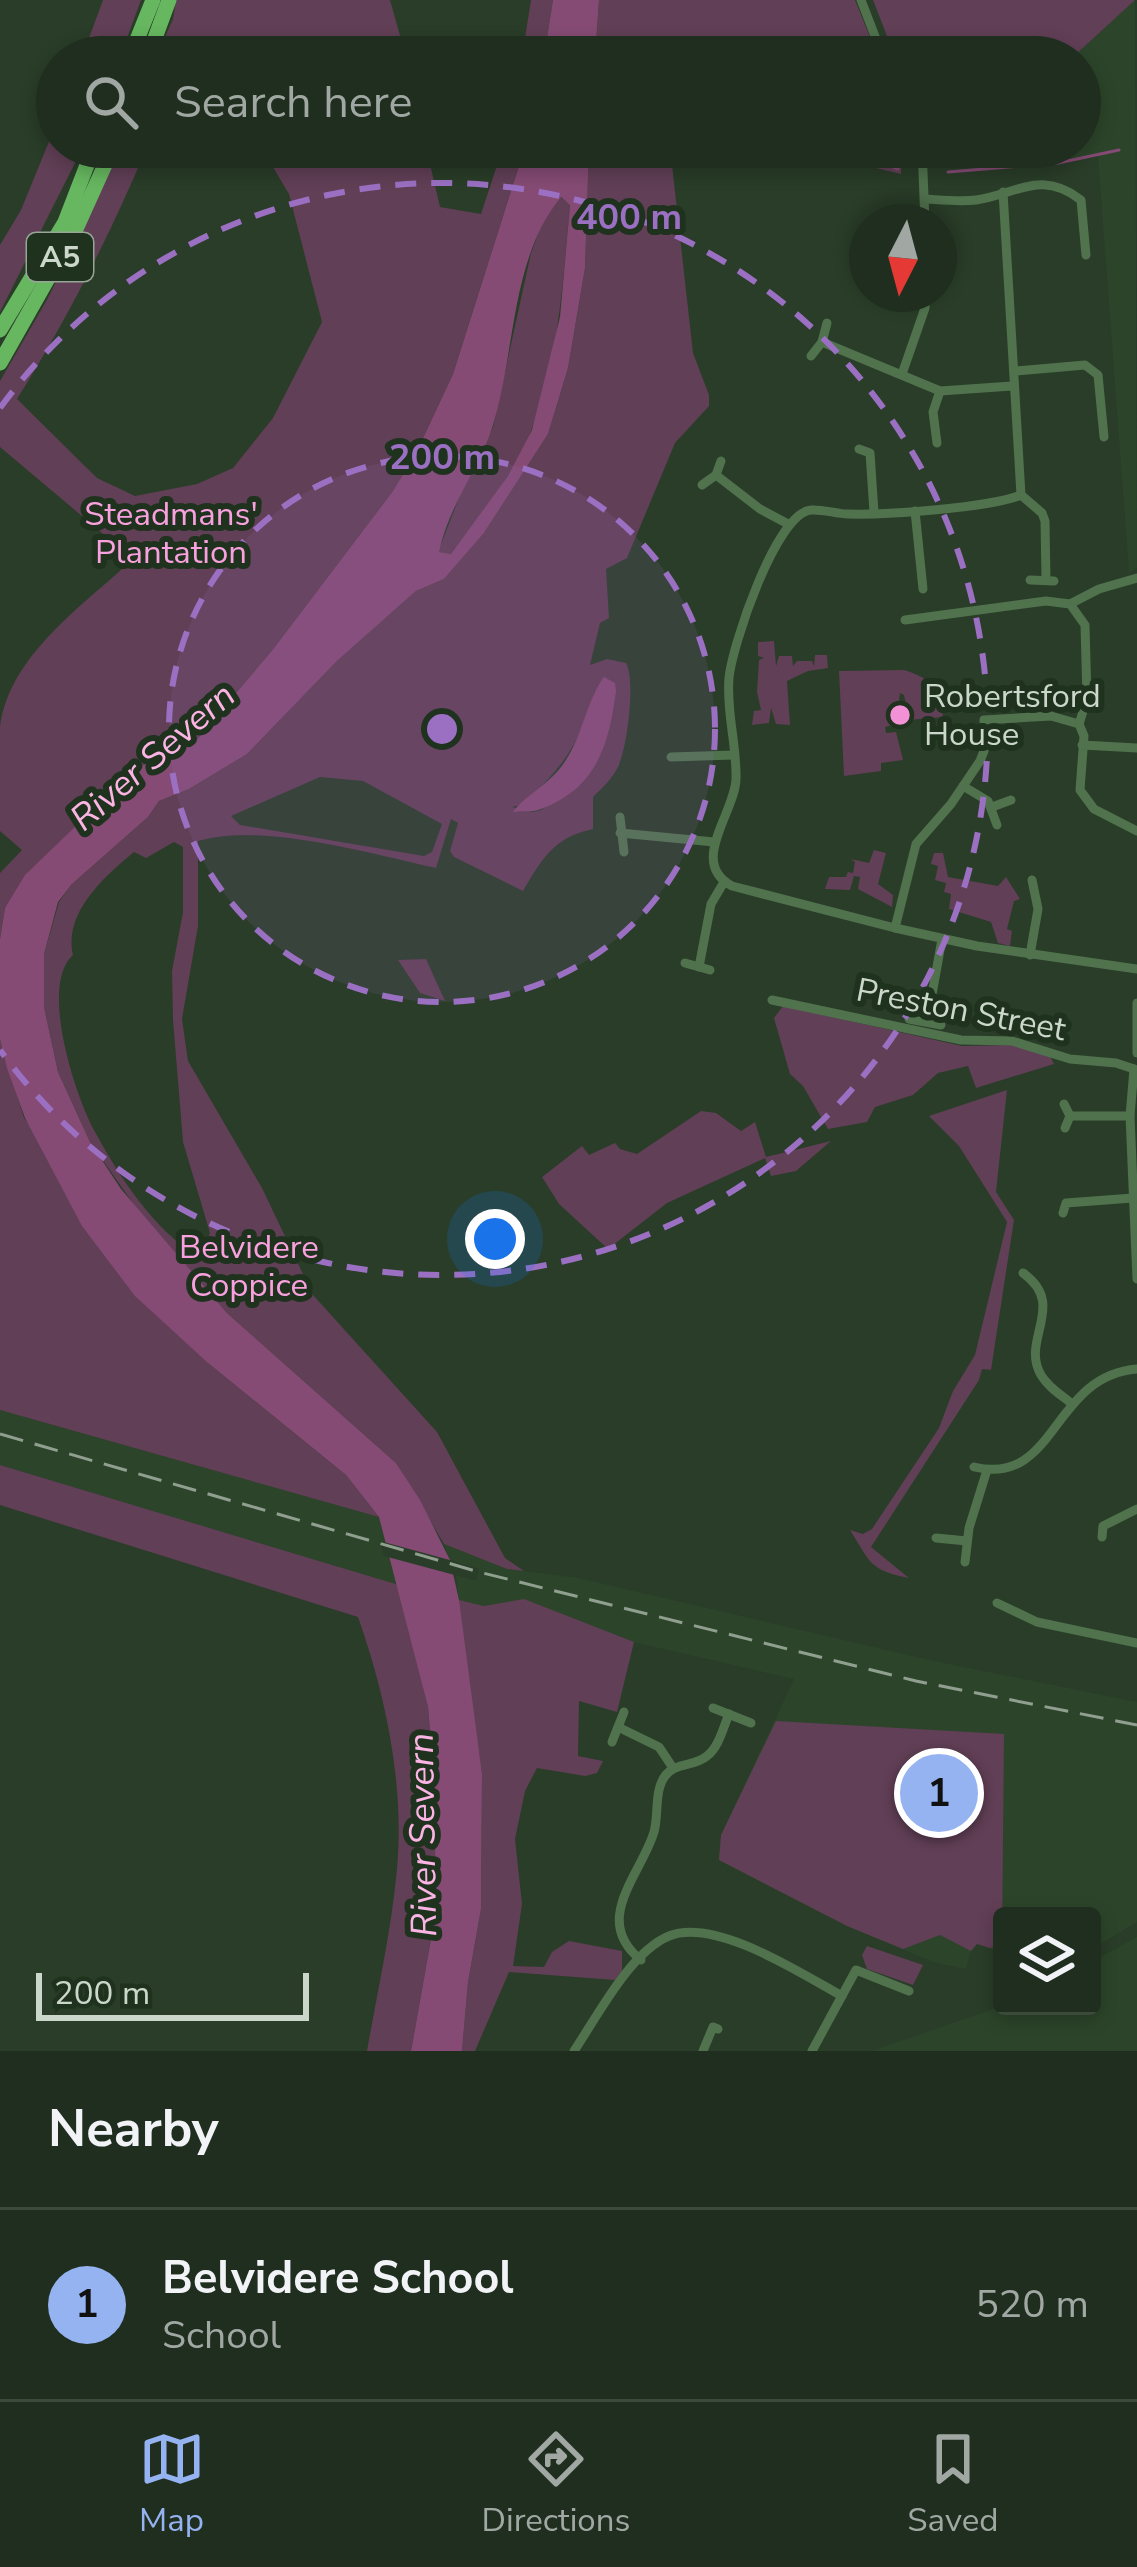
<!DOCTYPE html>
<html lang="en">
<head>
<meta charset="utf-8">
<style>
  :root { --surface:#1f2e1e; --page:#2c3a2b; --text:#f1f3f6; --muted:#a1a8a4; --line:#3c4a3c; --accent:#95b2f1 }
  body { margin:0; font-family:"Nunito Sans",sans-serif; background:var(--page); color:var(--text) }
  .controls { position:absolute; right:36px; bottom:36px; display:grid; overflow:hidden; border-radius:12px; box-shadow:0 6px 18px #0003 }
  .controls button { width:108px; height:108px; display:grid; place-items:center; padding:0; border:0; border-bottom:3px solid var(--line); background:var(--surface); color:var(--text); font:60px sans-serif }
  .compass { position:absolute; left:849px; top:204px; width:108px; height:108px; border-radius:50%; background:var(--surface); box-shadow:0 6px 18px #0003; rotate:186deg }
  .scale { position:absolute; left:36px; bottom:30px; width:273px; box-sizing:border-box; padding-left:12px; border:6px solid #cbd7ca; border-top:0; font-size:33px; line-height:42px; white-space:nowrap; color:#cbd7ca; -webkit-text-stroke:9px #1f321e; paint-order:stroke }
  .you { position:absolute; left:495px; top:1239px; width:42px; height:42px; margin:-30px; border:9px solid #fff; border-radius:50%; background:#1a73e8; box-shadow:0 0 0 18px #1a73e833 }
  .badge { display:grid; place-items:center; width:78px; height:78px; border-radius:50%; background:var(--accent); color:#111; font-size:39px; font-weight:700 }
  .pin { position:absolute; translate:-50% -50%; border:6px solid #fff; box-shadow:0 3px 12px #0006 }
  .list { margin:0; padding:0; list-style:none }
  h2 { display:flex; justify-content:space-between; align-items:center; height:156px; margin:0; padding:0 48px; font-size:51px }
  h2 small { font-size:39px; font-weight:400; color:var(--muted) }
  .list li { display:grid; grid-template-columns:78px 1fr auto; gap:36px; align-items:center; box-sizing:border-box; height:192px; padding:0 48px; border-top:3px solid var(--line) }
  .list b { display:block; font-size:45px; white-space:nowrap }
  .list p { margin:0; font-size:39px; white-space:nowrap; color:var(--muted) }
  .list em { font-size:39px; font-style:normal; color:var(--muted) }
  .icon { flex:none; width:66px; height:66px; fill:none; stroke:currentColor; stroke-width:2; stroke-linecap:round; stroke-linejoin:round }
  .map { position:relative; flex:none; width:1137px; height:2051px; overflow:hidden }
  .search { position:absolute; background:var(--surface); box-shadow:0 6px 18px #0003; left:36px; right:36px; top:36px; height:132px; display:flex; align-items:center; gap:30px; box-sizing:border-box; padding:0 42px; border-radius:66px; color:var(--muted); font-size:45px }
  .sheet { height:348px; background:var(--surface) }
  nav { display:flex; justify-content:space-around; align-items:center; box-sizing:border-box; height:168px; border-top:3px solid var(--line); background:var(--surface); font-size:33px; color:var(--muted) }
  nav a { display:grid; justify-items:center; gap:6px }
  nav .on { color:var(--accent) }
  .map>svg:first-child { display:block }
</style>
</head>
<body>
<div class="map">
<svg width="1137" height="2051" viewBox="0 0 1137 2051">
  <rect width="100%" height="100%" fill="#293d28"/>
  <g fill="#2c452a">
    <polygon points="1135,0 1137,568 1129,572 1098,155 966,172 988,147 1080,147 1080,57 1073,57"/>
    <polygon points="0,1410 379,1517 399,1585 0,1465"/>
    <polygon points="444,1544 507,1569 578,1578 934,1661 1137,1702 1137,1922 1092,1949 1092,1916 1002,1916 1002,1953 977,1944 971,1951 966,1969 933,1962 847,1926 719,1860 721,1835 794,1679 633,1642 524,1600 484,1606 459,1600 456,1575 476,1581 479,1569 450,1560"/>
    <polygon points="1137,1937 1137,2051 872,2051 1002,2006 1092,2006 1092,1962"/>
  </g>
  <g fill="#613f56" fill-rule="evenodd">
    <polygon points="103,0 141,0 120,57 82,57"/>
    <polygon points="176,0 390,0 406,57 207,57 194,37 186,57 156,57 173,19"/>
    <polygon points="531,0 553,0 544,57 522,57"/>
    <polygon points="599,0 855,0 878,57 595,57"/>
    <polygon points="873,0 1135,0 1073,57 895,57"/>
    <polygon points="57,122 57,147 83,147 0,312 0,245 21,210"/>
    <path d="M121,147H147C110,235 68,318 17,399L97,478L135,496L197,484L233,468L273,418L322,322L289,194L261,147H426L440,207L481,214L503,147H525L453,374L417,451L393,491L274,648L194,743L136,768L5,908L0,939V873L22,850L0,831C0,797 0,760 0,727C9,655 84,605 133,559L0,447V381L48,298Z"/>
    <path d="M589,147H670L693,353L709,395V406L675,443L627,558L606,569L609,618L600,623L590,665L607,659L626,663C636,680 627,749 618,767C612,779 602,788 593,797V829C554,837 542,859 523,891L454,857L450,851L458,823L451,819L436,868C372,854 260,822 198,841V926L182,1019L188,1061L262,1188L313,1295L437,1432L505,1558L524,1571L507,1569L444,1544L396,1463L227,1313L144,1219L90,1142L58,1072L44,1007V954L59,902L72,884L148,817L159,801L189,789L247,754L337,661L416,591L444,579L484,533L548,434L568,368L585,268ZM595,690L583,780L541,810L533,812L512,807L521,805C563,768 580,744 595,690ZM320,777L363,781L442,824L432,852L424,856L240,825L231,816ZM174,842L183,847V912L172,971L173,1020L183,1142L210,1233L199,1256C155,1233 117,1173 94,1130C75,1095 39,985 73,955C63,913 105,876 134,852L146,858Z"/>
    <polygon points="789,147 915,147 919,163 901,163 901,174"/>
    <polygon points="930,147 988,147 971,167 938,167"/>
    <path d="M560,197L570,204C563,280 559,360 531,431C514,477 480,516 451,554L438,552L468,475L493,427L531,253L544,218Z"/>
    <polygon points="774,641 776,666 779,656 792,656 793,666 797,661 812,661 814,666 815,655 827,655 828,668 808,671 787,681 790,725 776,724 771,708 769,723 752,725 754,711 761,710 757,692 759,660 764,658 758,656 758,642"/>
    <path d="M904,670C931,678 940,689 943,717L909,720L904,695L900,693L898,709L891,710L893,725L885,727L886,733L896,732L903,760L881,763V771L844,776L839,671Z"/>
    <polygon points="874,850 886,853 878,884 893,895 892,907 858,889 860,877 854,876 850,890 825,889 829,877 846,877 848,872 853,873 855,862 851,859 869,863"/>
    <polygon points="934,853 943,853 948,877 998,886 1006,877 1020,899 1014,901 1007,929 1012,931 1010,946 998,943 991,922 949,909 951,894 944,892 946,883 935,880 938,866 931,864"/>
    <polygon points="426,959 445,1001 420,993 398,960"/>
    <polygon points="783,1006 962,1046 1013,1045 1050,1056 1054,1064 976,1088 968,1066 938,1073 913,1095 875,1107 867,1122 828,1129 803,1086 790,1074 774,1018"/>
    <polygon points="0,1039 24,1118 208,1363 346,1475 379,1517 0,1410"/>
    <path d="M1007,1090L996,1192L1014,1220L991,1370L982,1369L979,1380L871,1547L909,1578C869,1570 871,1563 850,1530L863,1534L872,1529L939,1428L953,1391L975,1355L1007,1222L959,1146L929,1116Z"/>
    <polygon points="701,1111 716,1113 741,1131 755,1122 766,1157 831,1141 796,1171 771,1176 765,1158 667,1203 608,1249 559,1204 542,1177 582,1146 589,1155 615,1143 620,1149 637,1154"/>
    <path d="M0,1465L399,1585L428,1707L434,1779L436,1911L411,2051H367C377,1994 390,1936 396,1879C406,1792 387,1699 358,1617L0,1505Z"/>
    <polygon points="524,1599 634,1642 617,1712 579,1701 578,1756 603,1761 597,1773 585,1776 537,1768 525,1791 515,1839 522,1904 513,1966 544,1967 552,1952 569,1941 622,1951 622,1971 615,1980 509,1972 475,2051 462,2051 468,1982 481,1909 482,1774 458,1610 459,1600 484,1606"/>
    <polygon points="776,1721 1004,1734 1002,1944 990,1948 977,1944 971,1951 940,1935 903,1949 847,1926 719,1860 721,1835"/>
    <polygon points="867,1946 923,1965 913,1985 867,1969 862,1955"/>
  </g>
  <g fill="#854b74" fill-rule="evenodd">
    <polygon points="553,0 599,0 595,57 544,57"/>
    <path d="M525,147H589L585,268L568,368L548,434L484,533L444,579L416,591L337,661L247,754L189,789L159,801L148,817L72,884L58,902L44,954V1007L58,1072L90,1142L121,1189L227,1313L396,1463L420,1500L450,1560L459,1600L482,1774L481,1909L468,1982L462,2051H411L436,1911L434,1779L428,1707L379,1517L346,1475L208,1363L135,1296L82,1226L25,1118L7,1068L0,1039V939L5,908L25,875L136,768L194,743L274,648L393,491L417,451L453,374ZM561,197L570,205L560,317L532,430L508,476L451,554L439,552C449,504 480,468 493,425C516,351 510,259 561,197Z"/>
    <path d="M604,677L615,683L616,691C609,744 597,788 541,809C531,813 523,810 513,812C524,796 550,784 564,763C583,736 586,701 604,677Z"/>
  </g>
  <polygon fill="#293d28" points="380,1541 457,1562 462,1577 384,1556"/>
  <g fill="none" stroke-linecap="round" stroke-linejoin="round">
    <g stroke="#854b74" stroke-width="3">
      <polyline points="846,147 898,169"/>
      <polyline points="948,172 1058,163 1119,150"/>
    </g>
    <g stroke="#50724d" stroke-width="9">
      <polyline points="861,0 883,57"/>
      <polyline points="922,147 925,222"/>
      <path d="M1003,192L1021,495C989,508 885,515 848,514C836,514 823,509 811,510C776,513 732,646 729,678C726,712 737,745 736,779C735,813 688,863 732,886L895,928L916,844L951,804L980,761L984,751V720L1051,716L1079,724L1084,736L1080,790L1094,809L1137,831"/>
      <path d="M926,199C942,200 960,202 976,200C1017,194 1041,169 1081,200L1086,255"/>
      <polyline points="822,342 940,391 1012,386"/>
      <polyline points="811,356 822,342 827,323"/>
      <polyline points="1016,371 1085,365 1098,375 1104,437"/>
      <polyline points="902,374 925,308 925,294"/>
      <polyline points="937,443 933,412 940,391"/>
      <polyline points="859,449 870,453 874,512"/>
      <polyline points="716,475 760,509 788,524"/>
      <polyline points="702,485 716,475 721,461"/>
      <polyline points="1021,495 1042,513 1045,521 1046,580"/>
      <polyline points="915,511 923,589"/>
      <polyline points="1030,580 1054,581"/>
      <polyline points="1070,604 1099,589 1137,578"/>
      <polyline points="905,620 1046,601 1070,604 1085,625 1087,699 1079,724"/>
      <polyline points="1082,745 1137,748"/>
      <polyline points="671,757 734,755"/>
      <polyline points="963,786 988,801 997,825"/>
      <polyline points="992,807 1011,800"/>
      <polyline points="620,817 624,852"/>
      <polyline points="620,833 714,842"/>
      <polyline points="895,928 977,946 1137,969"/>
      <polyline points="1030,955 1038,909 1032,880"/>
      <polyline points="685,963 710,970"/>
      <polyline points="699,967 711,904 724,882"/>
      <polyline points="772,1000 961,1040 1012,1041 1070,1059 1116,1063 1134,1069"/>
      <polyline points="1137,1003 1137,1053"/>
      <polyline points="909,1019 941,1025"/>
      <polyline points="927,1022 942,939"/>
      <polyline points="1134,1069 1130,1116 1137,1279"/>
      <polyline points="1064,1104 1070,1116 1065,1128"/>
      <polyline points="1070,1116 1130,1116"/>
      <polyline points="1063,1213 1066,1203 1133,1198"/>
      <path d="M1023,1273C1068,1305 1020,1340 1041,1375C1048,1387 1061,1395 1071,1403"/>
      <path d="M974,1467C1057,1487 1051,1376 1137,1369"/>
      <polyline points="1102,1537 1103,1526 1137,1509"/>
      <polyline points="936,1538 967,1541"/>
      <polyline points="965,1562 969,1528 987,1470"/>
      <polyline points="997,1603 1037,1622 1137,1643"/>
      <polyline points="713,1708 751,1723"/>
      <polyline points="618,1727 659,1747 673,1768"/>
      <polyline points="612,1742 624,1712"/>
      <path d="M641,1960C591,1920 641,1875 654,1832C659,1814 654,1791 665,1776C675,1762 694,1767 707,1756C719,1747 723,1728 729,1714"/>
      <path d="M574,2051C597,2017 630,1952 669,1936C715,1917 802,1974 842,1996"/>
      <polyline points="703,2051 713,2027 718,2029"/>
      <polyline points="812,2051 856,1970 909,1991"/>
    </g>
    <g stroke="#66b760" stroke-width="15">
      <polyline points="130,57 153,0"/>
      <polyline points="148,57 169,0"/>
      <polyline points="0,330 65,222 94,147"/>
      <polyline points="0,363 76,229 113,147"/>
    </g>
    <polyline stroke="#909f8f" stroke-width="3" stroke-dasharray="24 12" stroke-linecap="butt" points="0,1434 479,1572 916,1681 1137,1725"/>
  </g>
  <circle cx="442" cy="729" r="273" fill="#9b70c3" fill-opacity=".12"/>
  <g fill="none" stroke="#9b70c3" stroke-width="6" stroke-dasharray="21 15">
    <circle cx="442" cy="729" r="273"/>
    <path d="M0 408A546 546 0 1 1 0 1050"/>
  </g>
  <circle fill="#f391d6" stroke="#1f321e" stroke-width="4.5" cx="900" cy="715" r="12"/>
  <g text-anchor="middle" dominant-baseline="central" stroke-width="12" stroke-linejoin="round" paint-order="stroke">
    <rect fill="#1f321e" stroke="#97a696" stroke-width="3" x="27" y="233" width="66" height="48" rx="9"/>
    <g font-size="30" font-weight="bold" fill="#cbd7ca">
      <text x="60" y="257">A5</text>
    </g>
    <g font-size="33" fill="#f9a1de" stroke="#1f321e">
      <text x="171" y="514">Steadmans'<tspan x="171" dy="38">Plantation</tspan></text>
      <text x="249" y="1247">Belvidere<tspan x="249" dy="38">Coppice</tspan></text>
    </g>
    <g font-size="33" fill="#cbd7ca" stroke="#1f321e" text-anchor="start">
      <text x="924" y="696">Robertsford<tspan x="924" dy="38">House</tspan></text>
    </g>
    <g font-size="33" fill="#cbd7ca" stroke="#1f321e">
      <text transform="translate(961 1010) rotate(11)">Preston Street</text>
    </g>
    <g font-size="36" font-style="italic" fill="#fbb4e4" stroke="#1f321e">
      <text transform="translate(153 757) rotate(-41)">River Severn</text>
      <text transform="translate(423 1835) rotate(-91)">River Severn</text>
    </g>
  </g>
  <circle cx="442" cy="729" r="18" fill="#9b70c3" stroke="#1f321e" stroke-width="6"/>
  <g font-size="36" text-anchor="middle" font-weight="bold" fill="#9b70c3" stroke="#1f321e" stroke-width="12" stroke-linejoin="round" paint-order="stroke">
    <text x="629" y="229">400 m</text>
    <text x="442" y="469">200 m</text>
  </g>
</svg>
<div class="controls">
<button><svg class="icon" aria-label="layers" viewBox="0 0 24 24"><path d="M12 4l9 5-9 5-9-5zM3 14l9 5 9-5"/></svg></button>
</div>
<svg class="compass" viewBox="-18 -18 36 36"><path d="M0-13l5 13h-10z" fill="#e53935"/><path d="M0 13l5-13h-10z" fill="#a1a8a4"/></svg>
<div class="scale">200 m</div>
<div class="you"></div>
<div class="pin badge" style="left:939px;top:1793px">1</div>
<div class="search"><svg class="icon" aria-label="search" viewBox="0 0 24 24"><circle cx="10" cy="10" r="6"/><path d="M15 15l6 6"/></svg>Search here</div>
</div>
<section class="sheet">
<h2>Nearby<small></small></h2>
<ul class="list">
<li><span class="badge">1</span><div><b>Belvidere School</b><p>School</p></div><em>520 m</em></li>
</ul>
</section>
<nav>
<a class="on"><svg class="icon" aria-label="map" viewBox="0 0 24 24"><path d="M3 6l6-2 6 2 6-2v14l-6 2-6-2-6 2zM9 4v14M15 6v14"/></svg>Map</a>
<a><svg class="icon" aria-label="directions" viewBox="0 0 24 24"><path d="M12 3l9 9-9 9-9-9zM9 14v-3h6M13 9l2 2-2 2"/></svg>Directions</a>
<a><svg class="icon" aria-label="saved" viewBox="0 0 24 24"><path d="M7 4h10v16l-5-4-5 4z"/></svg>Saved</a>
</nav>
</body>
</html>
